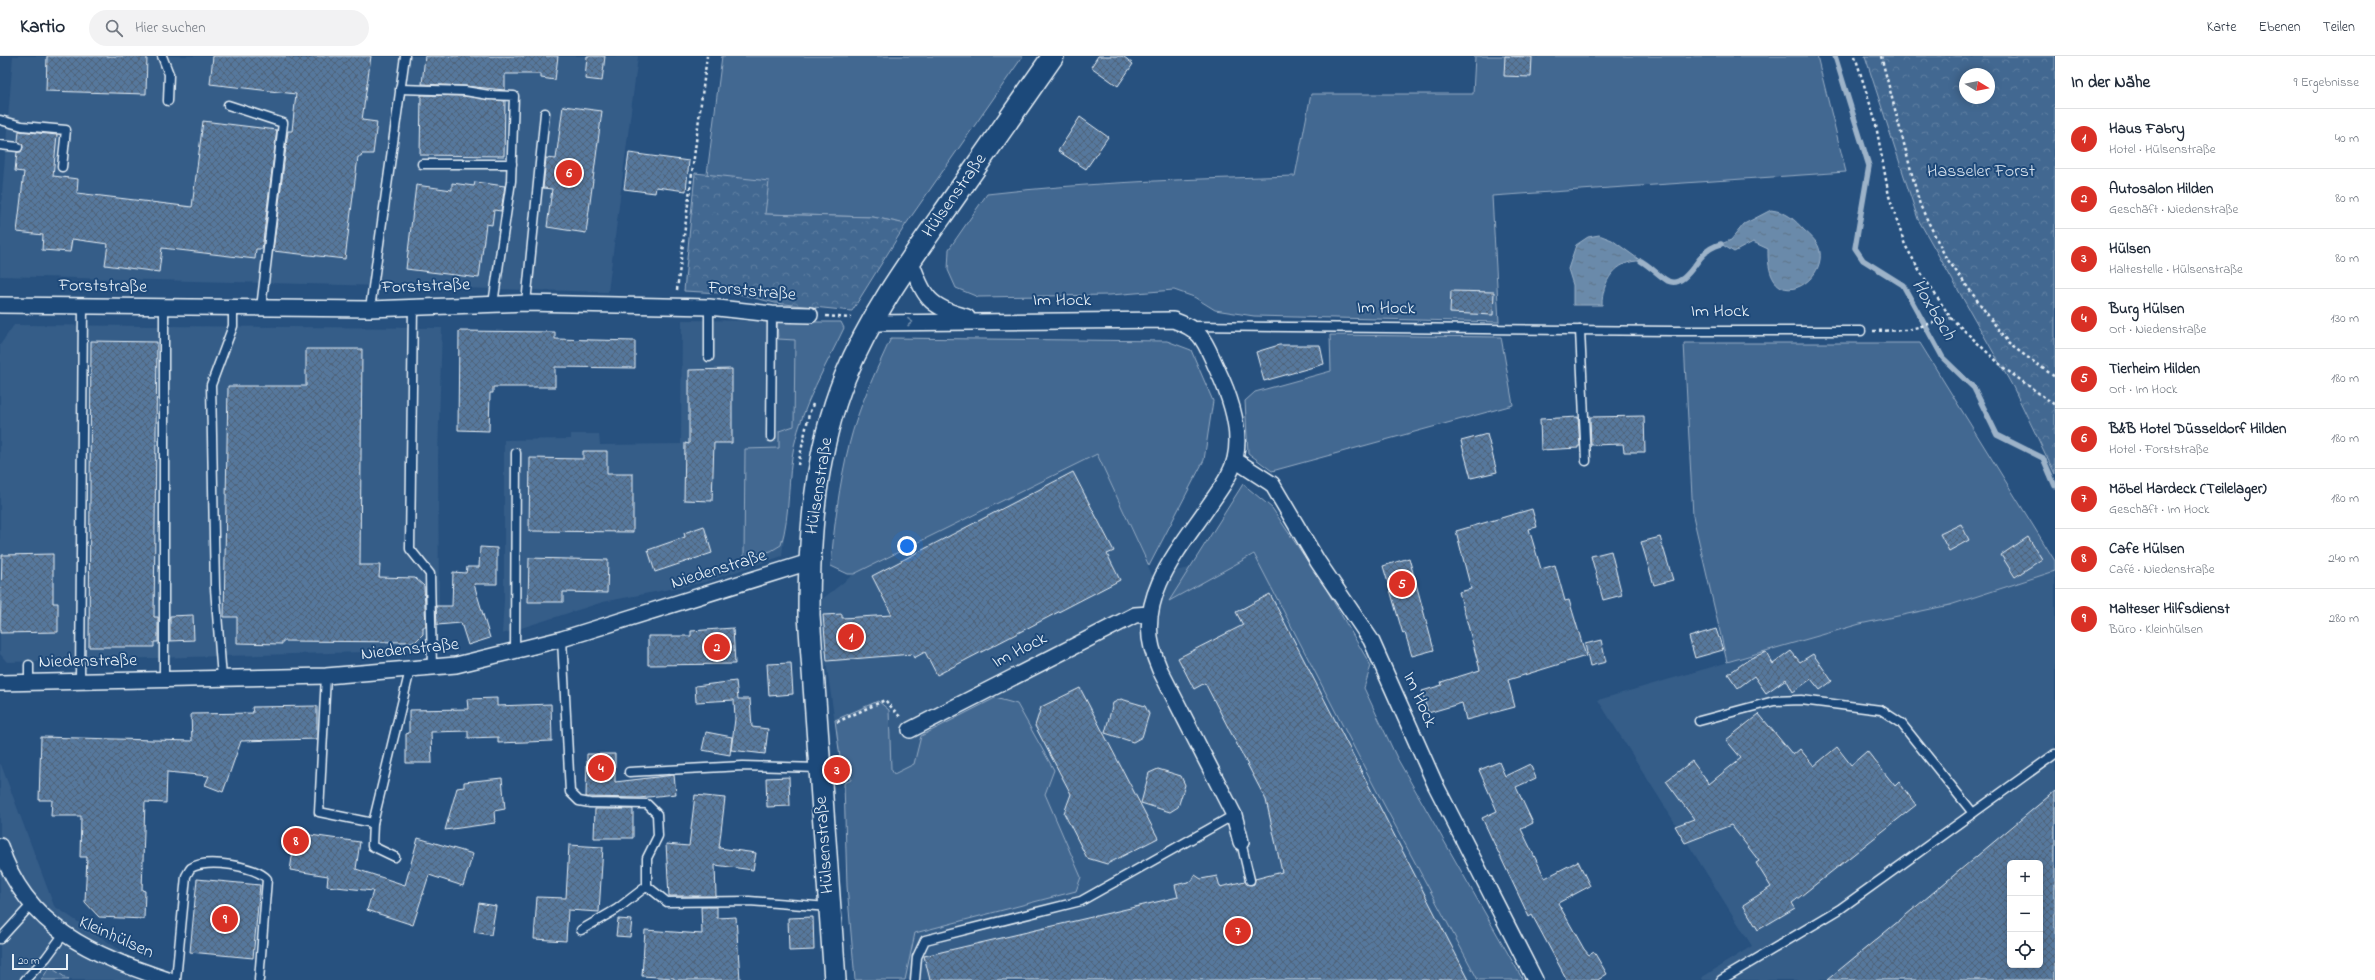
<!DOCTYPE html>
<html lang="de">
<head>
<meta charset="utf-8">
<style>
  :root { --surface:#fff; --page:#f2f2f3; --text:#1f2937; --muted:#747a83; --line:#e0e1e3; --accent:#d93025 }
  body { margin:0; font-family:"Indie Flower",sans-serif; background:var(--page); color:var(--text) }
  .controls { position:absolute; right:12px; bottom:12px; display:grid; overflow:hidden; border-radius:6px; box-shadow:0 2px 10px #0003 }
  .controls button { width:36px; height:36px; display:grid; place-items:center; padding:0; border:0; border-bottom:1px solid var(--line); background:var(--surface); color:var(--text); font:20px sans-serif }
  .compass { position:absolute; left:1959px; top:12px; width:36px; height:36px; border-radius:50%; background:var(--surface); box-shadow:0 2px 10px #0003; rotate:100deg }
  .scale { position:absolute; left:12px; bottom:10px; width:56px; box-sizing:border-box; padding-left:4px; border:2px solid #e8f1f8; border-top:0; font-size:11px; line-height:14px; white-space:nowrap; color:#e8f1f8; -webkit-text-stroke:3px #1f4a7a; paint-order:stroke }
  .you { position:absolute; left:907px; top:490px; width:14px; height:14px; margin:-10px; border:3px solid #fff; border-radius:50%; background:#1a73e8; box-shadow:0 0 0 6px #1a73e833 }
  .badge { display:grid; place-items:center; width:26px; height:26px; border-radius:50%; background:var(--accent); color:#fff; font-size:13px; font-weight:700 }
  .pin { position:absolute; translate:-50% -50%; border:2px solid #fff; box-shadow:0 1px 4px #0006 }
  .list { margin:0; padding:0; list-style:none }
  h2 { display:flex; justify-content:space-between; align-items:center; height:52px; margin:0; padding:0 16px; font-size:17px }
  h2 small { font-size:13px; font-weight:400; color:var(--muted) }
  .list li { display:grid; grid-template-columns:26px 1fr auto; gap:12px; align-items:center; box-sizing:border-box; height:60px; padding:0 16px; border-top:1px solid var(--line) }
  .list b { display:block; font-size:15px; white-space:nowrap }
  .list p { margin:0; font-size:13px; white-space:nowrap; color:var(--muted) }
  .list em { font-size:13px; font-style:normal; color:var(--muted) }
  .icon { flex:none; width:22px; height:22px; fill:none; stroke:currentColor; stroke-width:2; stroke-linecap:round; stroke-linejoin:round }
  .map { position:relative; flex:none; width:2055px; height:924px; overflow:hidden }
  header { display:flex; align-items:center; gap:24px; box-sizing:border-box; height:56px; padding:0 20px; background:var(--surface); border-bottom:1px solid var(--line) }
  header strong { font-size:19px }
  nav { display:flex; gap:22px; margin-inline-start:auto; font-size:14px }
  .search { width:280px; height:36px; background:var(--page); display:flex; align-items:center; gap:10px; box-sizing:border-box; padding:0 14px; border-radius:22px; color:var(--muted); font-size:15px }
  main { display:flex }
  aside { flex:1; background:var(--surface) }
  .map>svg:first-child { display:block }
</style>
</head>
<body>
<header>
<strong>Kartio</strong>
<div class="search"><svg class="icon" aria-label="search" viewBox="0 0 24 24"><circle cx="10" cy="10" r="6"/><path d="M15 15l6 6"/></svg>Hier suchen</div>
<nav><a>Karte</a><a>Ebenen</a><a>Teilen</a></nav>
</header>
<main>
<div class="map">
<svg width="2055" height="924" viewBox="0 0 2055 924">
  <defs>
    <pattern id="forest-crowns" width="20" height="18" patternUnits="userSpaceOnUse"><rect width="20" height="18" fill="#436891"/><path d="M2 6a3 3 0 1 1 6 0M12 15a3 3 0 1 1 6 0" fill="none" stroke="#5e7ea1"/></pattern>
    <pattern id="water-ripples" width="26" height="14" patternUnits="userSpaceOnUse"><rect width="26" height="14" fill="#6b8aaa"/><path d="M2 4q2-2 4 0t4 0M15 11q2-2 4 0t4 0" fill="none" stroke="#5e7388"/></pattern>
    <pattern id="building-cross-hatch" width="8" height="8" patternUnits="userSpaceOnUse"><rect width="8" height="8" fill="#57789d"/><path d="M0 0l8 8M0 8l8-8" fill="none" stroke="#4f6278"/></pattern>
  </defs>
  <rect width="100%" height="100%" fill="#27517f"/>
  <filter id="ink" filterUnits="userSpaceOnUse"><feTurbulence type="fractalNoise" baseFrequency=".025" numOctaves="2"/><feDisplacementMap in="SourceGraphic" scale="8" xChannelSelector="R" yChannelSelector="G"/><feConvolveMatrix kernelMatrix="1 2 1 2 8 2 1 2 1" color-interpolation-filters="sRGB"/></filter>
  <g filter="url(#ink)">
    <g fill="#355d88" fill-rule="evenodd">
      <polygon points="13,0 638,0 608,236 0,220 0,163"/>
      <polygon points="682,264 841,266 844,272 808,347 794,390 782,500 706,526 603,546 502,578 504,544 504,384 571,383 571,378 599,378 600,389 681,388"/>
      <polygon points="14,269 442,272 438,400 439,550 437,594 7,606 0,598 0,289"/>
      <polygon points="1097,398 1152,519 1277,496 1494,924 855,924 847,830 844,727 851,724 849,709 841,709 823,584 821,544 854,518"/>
      <path d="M2055,515V924H1702L1701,922L1752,890L1598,644L1860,568L1950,549ZM2010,807H2040V909H2010Z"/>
      <polygon points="0,706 54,850 165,924 0,924"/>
    </g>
    <g fill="#436891" stroke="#96acc4">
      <polygon points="722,0 1023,0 906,168 873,161 765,158 707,118"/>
      <path d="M1475,0H1817L1846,116L1492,140L1499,266L1254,260L1215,254L1194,241L1174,234L1110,239L978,241L956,232L948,214L949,193L987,138C1090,126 1192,123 1295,120L1311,38H1473Z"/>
      <path d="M777,266H841L844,272C826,310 803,348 794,390C787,422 791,457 781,489L771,495L744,502L745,393L779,392V375L794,370L795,284L778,283Z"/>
      <polygon points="1330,279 1501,281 1513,349 1272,415 1248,397 1245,345 1255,336 1331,315"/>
      <path d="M891,282L1167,285L1191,294L1213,345L1204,404L1149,510L1097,398L854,518H848L831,510C834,470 839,429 849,389C858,352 875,317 891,282Z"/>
      <polygon points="1684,287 1920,287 2055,505 2055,515 1950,549 1860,568 1727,606 1693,460"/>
      <polygon points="1243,428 1272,452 1325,531 1371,610 1364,632 1397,702 1523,924 1478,924 1374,730 1254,498 1169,545"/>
      <polygon points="995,642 1017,648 1054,714 1045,738 1081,821 1076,835 915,877 905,924 855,924 847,830 844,727 851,724 849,709 841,709 835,664 878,645 889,654 891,713 894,718 914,708 921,680"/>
      <polygon points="50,911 69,924 41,924"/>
    </g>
    <g fill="url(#forest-crowns)" stroke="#96acc4" fill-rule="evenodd">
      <path d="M1865,0H2055V418L2013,331L1918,163ZM1965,18H1989V42H1965Z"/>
      <polygon points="695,117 769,125 765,158 873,161 906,168 852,255 775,247 739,238 684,235"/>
    </g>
    <g fill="url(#water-ripples)" stroke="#9db3c9">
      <path d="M1771,154C1787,156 1794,163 1804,174C1811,180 1819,187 1820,196C1825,228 1766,261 1768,193L1753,186L1734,196L1721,188L1731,184L1744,168Z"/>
      <path d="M1599,179L1612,184L1641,205C1615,204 1602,226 1602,249H1573V229L1568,213L1576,189L1588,181Z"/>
    </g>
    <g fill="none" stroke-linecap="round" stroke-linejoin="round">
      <g stroke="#9db3c9" stroke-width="5.5">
        <polyline points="1835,0 1869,110 1855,192 1863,204 1903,229 1943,302 1974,332 1997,379 2043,402 2055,430"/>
        <path d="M1641,205C1650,210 1659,220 1668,225C1683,232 1695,207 1703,199C1708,193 1714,190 1721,188"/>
      </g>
    </g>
    <g fill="url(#building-cross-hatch)" stroke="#e8f1f8" fill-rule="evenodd">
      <polygon points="47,0 147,0 146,38 46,35"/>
      <polygon points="213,0 371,0 362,64 377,66 373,98 362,98 361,101 358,101 345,203 273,195 288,75 292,75 296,38 210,28"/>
      <polygon points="425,0 558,0 555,24 541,22 541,18 505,18 505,34 465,30 422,28"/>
      <polygon points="587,0 605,0 602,25 585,23"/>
      <polygon points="1098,0 1123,0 1133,8 1118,30 1091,11"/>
      <polygon points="1505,0 1532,1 1531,21 1504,20"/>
      <polygon points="421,39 464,40 505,45 504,100 420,99"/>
      <polygon points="563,50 602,55 586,177 547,171 552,133 543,132 546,102 556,103"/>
      <polygon points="1080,61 1108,81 1086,113 1058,95"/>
      <polygon points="203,65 277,74 262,193 256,193 255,203 162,192 159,216 105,209 108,188 72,183 70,196 42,194 43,179 17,176 24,116 15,115 17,96 21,96 23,91 18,85 19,75 57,79 53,120 78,123 77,137 192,151"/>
      <polygon points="629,97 689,105 686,135 656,131 655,137 624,133"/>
      <polygon points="475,126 505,130 501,155 494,154 492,169 486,168 479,222 406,213 416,129 452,134 452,127 474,130"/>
      <polygon points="1451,235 1494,236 1493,259 1450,257"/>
      <polygon points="459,275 555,276 555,283 635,285 635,312 555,311 555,331 493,331 493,337 490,337 489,375 458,374"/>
      <polygon points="91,285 157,286 154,561 158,561 158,586 154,586 154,591 89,591"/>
      <polygon points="1279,289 1320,289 1324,308 1264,325 1256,296"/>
      <polygon points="306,293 362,293 360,509 380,509 379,521 415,522 424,530 426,571 423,571 423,578 415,586 282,585 282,588 237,587 237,561 224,561 228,330 306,330"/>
      <polygon points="732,313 732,387 714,387 712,445 684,444 685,387 689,388 689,314"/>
      <polygon points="1644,360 1645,396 1624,396 1623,388 1591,389 1590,361"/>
      <polygon points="1578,361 1580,390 1578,390 1578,392 1541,394 1540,363"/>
      <polygon points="1487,378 1497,416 1471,422 1461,385"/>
      <polygon points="583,395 607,395 607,418 633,418 633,476 529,475 530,402 583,403"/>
      <polygon points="1073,416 1114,495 1107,498 1120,524 937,619 925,596 914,602 912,598 827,605 823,559 842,558 842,562 892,559 872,520"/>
      <polygon points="1532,453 1537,471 1529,473 1541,513 1555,509 1565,545 1569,544 1586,600 1508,624 1515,651 1466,664 1462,647 1428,657 1422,635 1442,629 1441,626 1480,614 1459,536 1471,533 1456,475"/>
      <polygon points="1961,468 1969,484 1949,495 1940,478"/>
      <polygon points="704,470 712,497 655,516 648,494 685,481 684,477"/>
      <polygon points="1660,481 1673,524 1654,529 1641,486"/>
      <polygon points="2028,481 2042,503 2015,521 2001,499"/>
      <polygon points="480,491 497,492 497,528 474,528 490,582 468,589 461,567 437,569 436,550 452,550 453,516 466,517 467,511 479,511"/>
      <polygon points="1611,495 1622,539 1603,544 1591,500"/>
      <polygon points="53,498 53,547 58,547 58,576 0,577 2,499"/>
      <polygon points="529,502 608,504 607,537 563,536 563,546 528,546"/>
      <polygon points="1409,502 1434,594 1412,600 1405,577 1403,578 1383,510"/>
      <polygon points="1270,538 1469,924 930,924 924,900 1178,841 1175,829 1192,825 1195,819 1201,823 1217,820 1220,831 1245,825 1251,829 1254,828 1255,823 1282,816 1266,744 1205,627 1194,633 1178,602 1243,569 1236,556"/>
      <polygon points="193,559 194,584 170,585 170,560"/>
      <polygon points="733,572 735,608 648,609 648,580 691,580 691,575"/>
      <polygon points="1716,573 1723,594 1695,602 1689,581"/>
      <polygon points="1601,584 1606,606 1590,610 1585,588"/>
      <polygon points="1791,595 1800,606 1813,598 1832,625 1820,634 1811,623 1793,636 1786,623 1766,637 1754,620 1738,632 1728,618 1751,602 1766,596 1773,608"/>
      <polygon points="791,607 793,638 769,640 767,608"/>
      <polygon points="736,625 738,643 750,643 752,671 768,673 765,698 731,694 735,663 734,644 696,646 695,630"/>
      <polygon points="1080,632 1158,782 1107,808 1087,802 1064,757 1071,738 1035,670 1041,651"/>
      <polygon points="497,642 497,650 551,648 552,685 498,687 498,681 468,682 468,675 431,676 432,707 406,707 406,678 409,677 409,654 468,653 467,643"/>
      <polygon points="1121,643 1145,650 1149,658 1142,681 1133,686 1105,677 1113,647"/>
      <polygon points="317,650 317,683 241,685 223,736 205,729 209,720 167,716 166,747 145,746 142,834 145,835 144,863 99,861 85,846 87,801 80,801 81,760 51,760 52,744 39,744 41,681 192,685 191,658 253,657 252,651"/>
      <polygon points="1759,658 1793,699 1800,693 1814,710 1837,691 1851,709 1867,695 1895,730 1899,726 1916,749 1792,847 1795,852 1758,874 1743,849 1771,831 1756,807 1759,805 1731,769 1685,787 1675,770 1694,763 1666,725 1692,705 1709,728 1741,702 1726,684"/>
      <polygon points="706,676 732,681 730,699 702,694"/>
      <polygon points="587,698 615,698 615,726 674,719 676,738 639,742 586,741"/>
      <polygon points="1499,706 1505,720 1530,708 1536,722 1516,731 1533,767 1521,773 1545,822 1578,805 1590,830 1558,847 1584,893 1589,899 1594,896 1607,918 1598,924 1567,924 1532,859 1529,861 1482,762 1497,755 1479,714"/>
      <polygon points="1158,713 1181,720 1185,729 1178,751 1170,756 1141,747 1149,717"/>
      <polygon points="789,721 790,750 767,751 766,722"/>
      <polygon points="502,722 505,753 494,755 495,767 445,774 457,732 464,731 464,726"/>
      <path d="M2055,735V924H1827L1923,845ZM2010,807H2040V909H2010Z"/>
      <polygon points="695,739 725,742 719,792 756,797 753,814 715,809 716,840 669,840 666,788 689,790"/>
      <polygon points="595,753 633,753 633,782 594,782"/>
      <polygon points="296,777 360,786 356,813 405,829 418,782 473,798 463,830 429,819 413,869 367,854 373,835 327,830 328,820 290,814"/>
      <polygon points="569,789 603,791 599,856 568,854 566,885 534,883 537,841 566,842"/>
      <polygon points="197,823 260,829 253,902 190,896"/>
      <polygon points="479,847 496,850 491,879 474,876"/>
      <polygon points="701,851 717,851 717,862 736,861 740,924 674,924 674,922 642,920 645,874 702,878"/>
      <polygon points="813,861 814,894 789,895 788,862"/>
      <polygon points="618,863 632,864 630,881 616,880"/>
    </g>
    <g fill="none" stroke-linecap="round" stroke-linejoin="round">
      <defs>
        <g id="lane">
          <polyline points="162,0 169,18 168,45"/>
          <polyline points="400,33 465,35 489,39 514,40 511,125 493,248"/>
          <polyline points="228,49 283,67 261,252"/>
          <polyline points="0,64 22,70 66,74 62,111"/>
          <polyline points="0,89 18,91"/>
          <polyline points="422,108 512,108"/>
          <polyline points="526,247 545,57"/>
          <polyline points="413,250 410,493 430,518 432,612"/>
          <polyline points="709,251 709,301"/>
          <polyline points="370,253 405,0"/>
          <polyline points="1191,270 1671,275 1861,275"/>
          <polyline points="1580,274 1586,405"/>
          <polyline points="771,381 772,258"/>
          <polyline points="562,583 570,736 579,745 590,747 647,748 657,758 658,780 647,802 647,830 667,846 749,845 829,851"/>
          <polyline points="515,596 516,397"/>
          <polyline points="326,620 319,756 373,767"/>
          <polyline points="222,622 215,532 211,329 233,270 233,252"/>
          <polyline points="164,623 164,251"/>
          <polyline points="80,625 83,250"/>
          <polyline points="29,627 29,609"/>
          <polyline points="1699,665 1774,645 1801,644 1881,654 1901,667 1973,757"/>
          <polyline points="629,716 743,710 819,712"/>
          <polyline points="1241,786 1250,824"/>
          <polyline points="395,801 372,790 373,767 410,614"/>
          <polyline points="581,874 617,853 647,830"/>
          <polyline points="0,883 31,849"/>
          <polyline points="25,924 46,902 63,879"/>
          <path d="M176,924L186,820C188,817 189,814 191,812C206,802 257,810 267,823L259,924"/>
          <polyline points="915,924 917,901 925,884 1081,845 1234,759"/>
          <polyline points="1721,924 1840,853 2055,698"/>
        </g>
        <g id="street">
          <path d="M910,203C924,240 927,251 967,261"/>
          <polyline points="0,249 370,253 526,247 709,251 772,258 810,259"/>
          <path d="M871,267L1173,264C1204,275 1204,285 1217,313C1230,340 1242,373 1235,403C1231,419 1219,435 1210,448C1182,490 1138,537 1152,592C1154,599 1157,607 1160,614L1234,759L1241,786"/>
          <polyline points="1235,404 1272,428 1318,506 1371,584 1436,730 1535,924"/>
          <polyline points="0,627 326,620 456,609 562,583 809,506"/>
          <polyline points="910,674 1135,559 1150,558"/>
          <path d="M0,790C26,872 93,899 168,924"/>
        </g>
        <path id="secondary" d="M835,924L809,559C809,479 815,395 845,321C870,260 909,206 947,152C982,101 1018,51 1053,0"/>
      </defs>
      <use href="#lane" stroke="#e8f1f8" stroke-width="11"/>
      <use href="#street" stroke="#e8f1f8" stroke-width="18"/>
      <use href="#secondary" stroke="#e8f1f8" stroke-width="24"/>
      <g stroke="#e8f1f8" stroke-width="2.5" stroke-dasharray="3 3" stroke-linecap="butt">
        <polyline points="1855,0 1875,64 1889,140 1905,189 1921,217 1951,262 2004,312 2055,349"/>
        <polyline points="1881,0 1920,149 1945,200 2009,288 2055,321"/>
        <polyline points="677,234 707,0"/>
        <polyline points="826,260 851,262"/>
        <polyline points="1873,275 1907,274 1951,262"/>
        <polyline points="798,409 809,358 813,348"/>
        <polyline points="837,666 885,644 901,662"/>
      </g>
      <use href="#lane" stroke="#1f4a7a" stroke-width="8"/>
      <use href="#street" stroke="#1f4a7a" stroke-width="15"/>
      <use href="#secondary" stroke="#1f4a7a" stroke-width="21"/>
    </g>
    <defs><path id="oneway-chevron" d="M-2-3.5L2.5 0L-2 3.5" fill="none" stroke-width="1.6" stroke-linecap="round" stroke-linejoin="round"/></defs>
    <use stroke="#6f8dac" href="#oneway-chevron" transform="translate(910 266) rotate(-1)"/>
  </g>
  <g text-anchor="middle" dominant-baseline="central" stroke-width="4" stroke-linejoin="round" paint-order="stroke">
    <g font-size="18" fill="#d8e3ee" stroke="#1f4a7a">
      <text x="1981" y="116">Hasseler Forst</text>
    </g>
    <g font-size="18" fill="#e8f1f8" stroke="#1f4a7a">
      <text transform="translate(955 140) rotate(-55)">Hülsenstraße</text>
      <text transform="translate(103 231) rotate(1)">Forststraße</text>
      <text transform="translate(426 231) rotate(-2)">Forststraße</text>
      <text transform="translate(752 236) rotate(5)">Forststraße</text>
      <text x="1062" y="245">Im Hock</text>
      <text transform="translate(1386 253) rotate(1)">Im Hock</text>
      <text x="1720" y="256">Im Hock</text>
      <text transform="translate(820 430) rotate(-81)">Hülsenstraße</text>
      <text transform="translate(719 514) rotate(-17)">Niedenstraße</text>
      <text transform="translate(410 594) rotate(-6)">Niedenstraße</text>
      <text transform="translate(1020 595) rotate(-27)">Im Hock</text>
      <text transform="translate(88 606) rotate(-1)">Niedenstraße</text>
      <text transform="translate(1419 644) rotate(66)">Im Hock</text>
      <text transform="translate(825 789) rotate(-94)">Hülsenstraße</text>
      <text transform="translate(116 882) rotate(24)">Kleinhülsen</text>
    </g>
    <g font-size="19" font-style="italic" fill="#d5e2ec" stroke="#1f4a7a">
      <text transform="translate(1933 254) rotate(59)">Hoxbach</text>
    </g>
  </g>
</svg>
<div class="controls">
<button>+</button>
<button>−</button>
<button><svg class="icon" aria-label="locate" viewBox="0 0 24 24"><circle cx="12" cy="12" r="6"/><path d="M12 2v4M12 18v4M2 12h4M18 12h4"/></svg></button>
</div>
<svg class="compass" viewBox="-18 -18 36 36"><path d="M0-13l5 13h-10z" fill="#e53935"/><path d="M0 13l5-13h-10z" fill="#747a83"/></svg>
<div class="scale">20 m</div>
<div class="you"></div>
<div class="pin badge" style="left:851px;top:581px">1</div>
<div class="pin badge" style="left:717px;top:591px">2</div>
<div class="pin badge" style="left:837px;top:714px">3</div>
<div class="pin badge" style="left:601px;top:712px">4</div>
<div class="pin badge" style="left:1402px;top:528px">5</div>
<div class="pin badge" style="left:569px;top:117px">6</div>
<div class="pin badge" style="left:1238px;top:875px">7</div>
<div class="pin badge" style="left:296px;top:785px">8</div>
<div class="pin badge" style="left:225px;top:863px">9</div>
</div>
<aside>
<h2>In der Nähe<small>9 Ergebnisse</small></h2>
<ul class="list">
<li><span class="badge">1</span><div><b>Haus Fabry</b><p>Hotel · Hülsenstraße</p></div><em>40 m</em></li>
<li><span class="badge">2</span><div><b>Autosalon Hilden</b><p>Geschäft · Niedenstraße</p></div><em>80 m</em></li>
<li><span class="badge">3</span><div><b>Hülsen</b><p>Haltestelle · Hülsenstraße</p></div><em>80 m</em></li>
<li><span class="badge">4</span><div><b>Burg Hülsen</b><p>Ort · Niedenstraße</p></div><em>130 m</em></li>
<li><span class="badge">5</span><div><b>Tierheim Hilden</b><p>Ort · Im Hock</p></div><em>180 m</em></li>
<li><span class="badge">6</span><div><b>B&amp;B Hotel Düsseldorf Hilden</b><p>Hotel · Forststraße</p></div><em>180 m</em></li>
<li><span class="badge">7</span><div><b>Möbel Hardeck (Teilelager)</b><p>Geschäft · Im Hock</p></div><em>180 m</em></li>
<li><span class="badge">8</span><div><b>Cafe Hülsen</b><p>Café · Niedenstraße</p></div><em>240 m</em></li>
<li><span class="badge">9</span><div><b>Malteser Hilfsdienst</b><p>Büro · Kleinhülsen</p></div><em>280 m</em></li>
</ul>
</aside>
</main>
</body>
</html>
